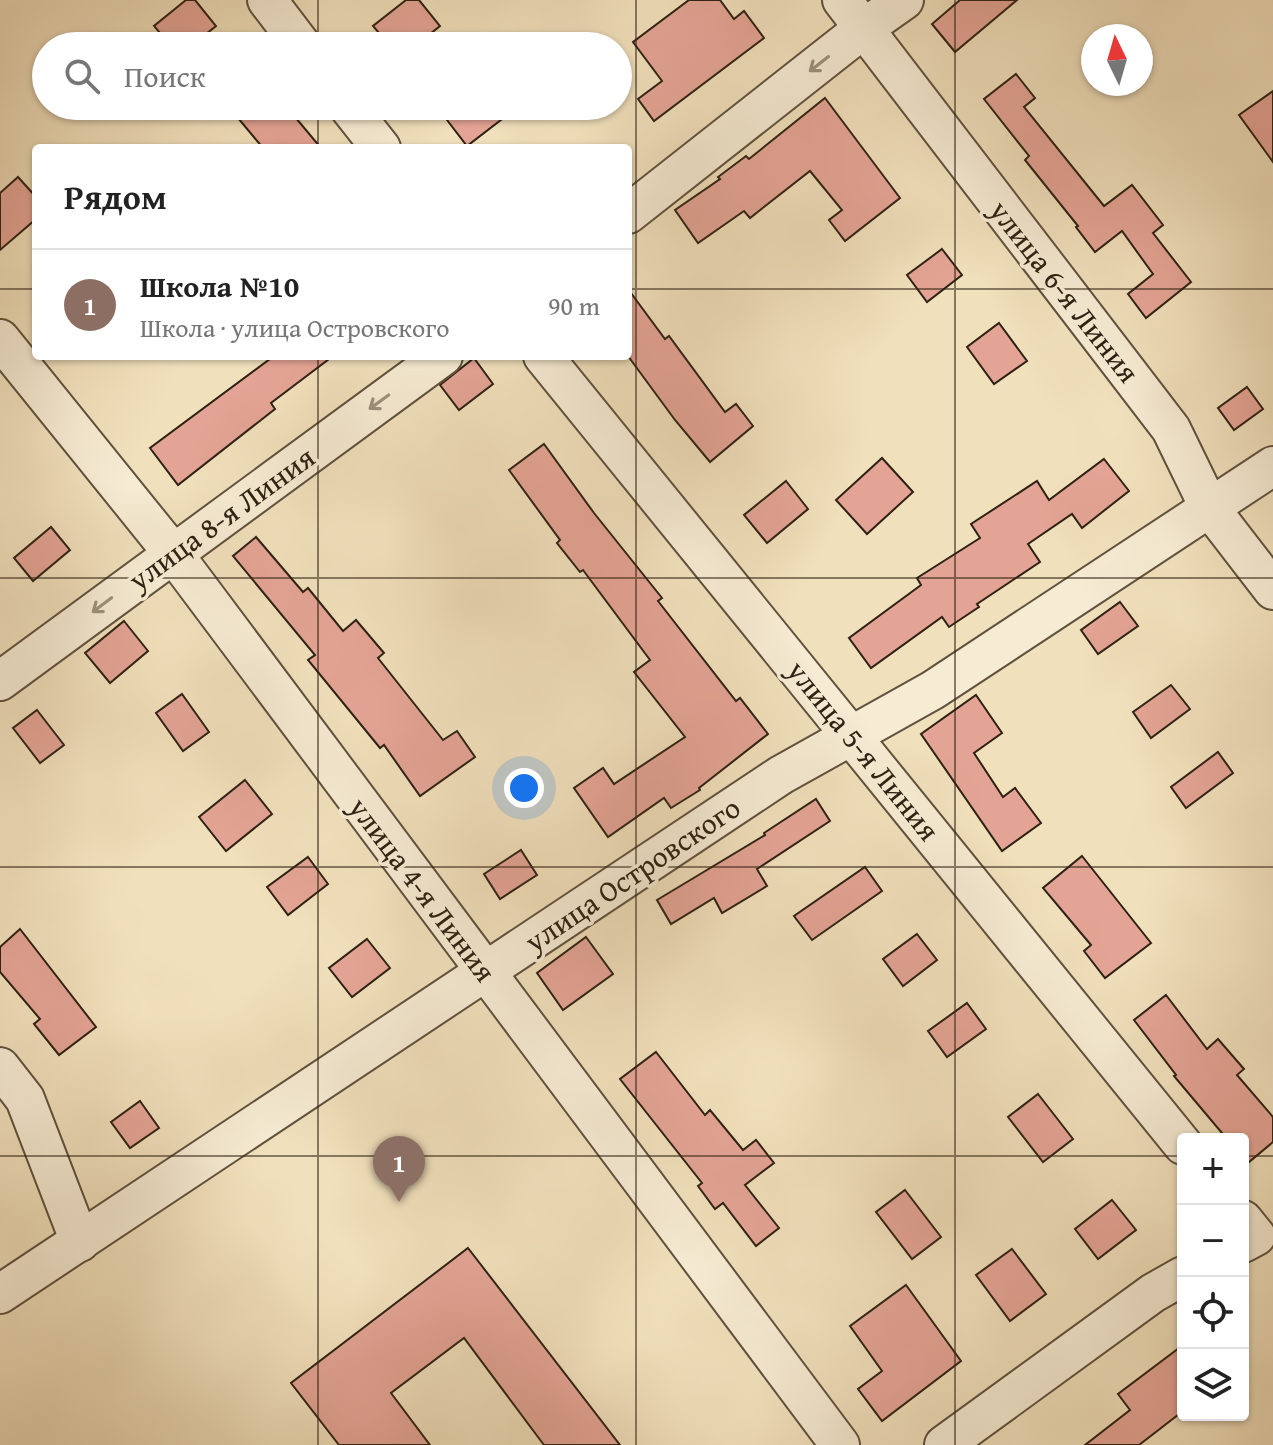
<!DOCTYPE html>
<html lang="ru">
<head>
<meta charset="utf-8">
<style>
  :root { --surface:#fff; --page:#f2f2f2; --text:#222; --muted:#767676; --line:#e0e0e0; --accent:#8f2418 }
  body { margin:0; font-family:"Gentium Book Plus",serif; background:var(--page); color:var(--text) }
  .controls { position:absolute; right:24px; bottom:24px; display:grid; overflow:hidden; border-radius:8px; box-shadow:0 2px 6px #0004 }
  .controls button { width:72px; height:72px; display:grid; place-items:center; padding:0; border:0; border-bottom:2px solid var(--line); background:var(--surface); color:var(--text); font:40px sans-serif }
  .compass { position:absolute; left:1081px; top:24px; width:72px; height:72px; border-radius:50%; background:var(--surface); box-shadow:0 2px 6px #0004; rotate:355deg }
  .you { position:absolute; left:524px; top:788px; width:28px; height:28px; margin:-20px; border:6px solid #fff; border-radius:50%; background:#1a73e8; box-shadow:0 0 0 12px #1a73e833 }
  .badge { display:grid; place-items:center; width:52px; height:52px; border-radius:50%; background:var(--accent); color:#fff; font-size:26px; font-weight:700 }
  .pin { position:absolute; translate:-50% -66px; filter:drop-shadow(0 2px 4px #0008) }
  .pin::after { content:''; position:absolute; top:42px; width:28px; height:24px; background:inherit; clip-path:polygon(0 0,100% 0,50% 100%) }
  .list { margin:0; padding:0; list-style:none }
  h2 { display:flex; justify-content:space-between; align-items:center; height:104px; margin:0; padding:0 32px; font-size:34px }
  h2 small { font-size:26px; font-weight:400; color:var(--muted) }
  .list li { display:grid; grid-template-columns:52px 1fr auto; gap:24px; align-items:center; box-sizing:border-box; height:112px; padding:0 32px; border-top:2px solid var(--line) }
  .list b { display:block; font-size:30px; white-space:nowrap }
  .list p { margin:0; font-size:26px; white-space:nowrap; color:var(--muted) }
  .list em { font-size:26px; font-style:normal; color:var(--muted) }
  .icon { flex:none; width:44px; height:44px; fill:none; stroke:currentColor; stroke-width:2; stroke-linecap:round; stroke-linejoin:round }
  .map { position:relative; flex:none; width:1273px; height:1445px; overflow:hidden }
  .search { position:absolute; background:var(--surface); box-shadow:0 2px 6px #0004; left:32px; top:32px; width:600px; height:88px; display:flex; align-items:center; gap:20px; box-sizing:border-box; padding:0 28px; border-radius:44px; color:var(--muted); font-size:30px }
  .panel { position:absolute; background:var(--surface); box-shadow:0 2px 6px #0004; left:32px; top:144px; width:600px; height:216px; border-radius:8px }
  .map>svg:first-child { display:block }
</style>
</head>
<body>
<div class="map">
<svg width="1273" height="1445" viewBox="0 0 1273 1445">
  <rect width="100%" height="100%" fill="#f1e0bc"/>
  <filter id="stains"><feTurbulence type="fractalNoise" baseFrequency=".0025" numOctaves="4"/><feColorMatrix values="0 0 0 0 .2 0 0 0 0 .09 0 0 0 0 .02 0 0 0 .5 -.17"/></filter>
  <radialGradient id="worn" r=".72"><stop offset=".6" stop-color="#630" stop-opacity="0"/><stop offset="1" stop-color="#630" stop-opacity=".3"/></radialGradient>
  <g fill="#e4a495" stroke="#2e2113" stroke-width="2">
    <polygon points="186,0 195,0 216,26 191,46 171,46 154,26"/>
    <polygon points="406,0 419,0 440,26 415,46 390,46 373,26"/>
    <polygon points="689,0 720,0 734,19 744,11 764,38 654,121 638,99 662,81 633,42"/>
    <polygon points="960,0 1017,0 955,52 932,24"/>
    <polygon points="1016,74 1035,98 1024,107 1104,206 1132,185 1163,225 1153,233 1191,282 1146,318 1128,294 1153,274 1122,231 1095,252 1076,227 1078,226 1025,160 1029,156 984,99"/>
    <polygon points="1273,91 1273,162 1239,115"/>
    <polygon points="825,98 900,198 845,241 829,220 842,210 810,171 750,218 744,211 698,243 675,210 720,179 718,177 746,156 749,159"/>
    <polygon points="228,106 286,106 321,148 263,148"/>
    <polygon points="464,106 519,106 467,146 447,120"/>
    <polygon points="18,177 36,197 36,219 0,250 0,193"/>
    <polygon points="942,249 962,275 927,302 907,275"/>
    <polygon points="628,289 665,339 669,336 725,412 736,404 753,426 710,462 675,420 628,356"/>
    <polygon points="999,323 1027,361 994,384 967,347"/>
    <polygon points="274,356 333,356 271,403 275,409 178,485 150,448"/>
    <polygon points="474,358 493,384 459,410 440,385"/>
    <polygon points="1247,387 1263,409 1234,430 1218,408"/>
    <polygon points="544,444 594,513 662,598 658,601 736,701 740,698 768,734 699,788 700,790 671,808 664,798 608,837 574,788 603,768 614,784 685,737 634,672 650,660 583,570 580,572 557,543 560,540 509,470"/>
    <polygon points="882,458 913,492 867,534 836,500"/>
    <polygon points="1104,459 1129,491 1082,528 1072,514 1028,544 1040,562 977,604 979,607 949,627 942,617 871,668 849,638 921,585 917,578 980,538 971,524 1037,481 1049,500"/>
    <polygon points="786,481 808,509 767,543 744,515"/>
    <polygon points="51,527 70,550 33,581 14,558"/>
    <polygon points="256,537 303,592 308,588 343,631 356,620 384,653 378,658 443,740 457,731 475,757 420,796 384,745 380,748 308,660 315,655 233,556"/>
    <polygon points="1120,602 1138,626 1098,654 1081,630"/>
    <polygon points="124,621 148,651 110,683 85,653"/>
    <polygon points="1171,685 1190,709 1151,738 1133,712"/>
    <polygon points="182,694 209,732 183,751 156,713"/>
    <polygon points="976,695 1002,733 974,753 1003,797 1015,788 1041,823 1002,851 921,734"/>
    <polygon points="37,710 64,745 40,763 13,728"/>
    <polygon points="1218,752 1233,773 1186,808 1171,787"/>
    <polygon points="245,780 272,814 226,851 199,817"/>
    <polygon points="816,799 830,821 757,869 767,886 722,913 714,898 671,924 657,900 765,835 764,833"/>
    <polygon points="521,850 537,875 500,899 484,874"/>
    <polygon points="1082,856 1151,943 1105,978 1084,951 1091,945 1043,888"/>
    <polygon points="308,857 328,884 288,915 267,887"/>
    <polygon points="865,867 882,891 812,940 794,916"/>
    <polygon points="20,929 96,1027 59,1055 34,1024 40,1019 0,972 0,947"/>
    <polygon points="917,934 937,960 903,986 883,959"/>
    <polygon points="586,937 613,974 563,1010 537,973"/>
    <polygon points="367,939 390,968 352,997 329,968"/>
    <polygon points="1166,995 1207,1049 1218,1039 1244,1069 1237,1075 1273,1117 1273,1142 1243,1167 1243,1139 1227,1139 1174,1076 1176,1075 1134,1020"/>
    <polygon points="967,1003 986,1029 947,1057 928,1031"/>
    <polygon points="656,1052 705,1115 710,1110 743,1150 756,1140 774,1163 745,1185 779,1228 756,1246 723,1203 715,1209 698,1186 702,1183 620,1079"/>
    <polygon points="1038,1094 1073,1139 1043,1162 1008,1117"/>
    <polygon points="140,1101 159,1128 130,1148 111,1122"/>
    <polygon points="905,1190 941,1237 912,1259 876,1212"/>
    <polygon points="1112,1200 1136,1230 1098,1259 1075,1229"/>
    <polygon points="468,1248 620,1445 544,1445 464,1338 391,1393 430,1445 339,1445 291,1383"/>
    <polygon points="1012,1249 1046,1294 1010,1321 976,1275"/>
    <polygon points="906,1285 961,1361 882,1421 858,1389 882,1371 850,1326"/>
    <polygon points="1183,1345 1183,1411 1139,1445 1085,1445 1130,1410 1118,1394"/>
  </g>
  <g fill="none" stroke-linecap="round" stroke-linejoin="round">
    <defs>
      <g id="minor">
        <polyline points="267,0 302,46"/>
        <polyline points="842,0 1171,429 1209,507 1273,590"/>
        <polyline points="348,106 381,148"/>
        <polyline points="628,214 863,29 904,0"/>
        <polyline points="0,339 172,552 840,1445"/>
        <polyline points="543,356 1183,1145"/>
        <polyline points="0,681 443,356"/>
        <polyline points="0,1067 25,1099 80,1242"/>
        <polyline points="1243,1220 1256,1236 1243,1243"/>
        <polyline points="0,1294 781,775 933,690 1273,466"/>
        <polyline points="944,1445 1153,1293 1183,1276"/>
      </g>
    </defs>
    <use href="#minor" stroke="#5f513d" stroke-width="42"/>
    <use href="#minor" stroke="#f6ebd3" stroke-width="38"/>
  </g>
  <defs><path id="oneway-shaft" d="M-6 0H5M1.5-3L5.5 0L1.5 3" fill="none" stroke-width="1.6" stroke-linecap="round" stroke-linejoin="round" transform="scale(2)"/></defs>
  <g stroke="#9c907d">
    <use href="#oneway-shaft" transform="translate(819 64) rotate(142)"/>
    <use href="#oneway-shaft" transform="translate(379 402) rotate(144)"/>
    <use href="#oneway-shaft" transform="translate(102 605) rotate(143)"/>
  </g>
  <path fill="none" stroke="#2e2113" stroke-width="2" stroke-opacity="0.55" d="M318,0V46M636,0V1445M955,0V1445M318,106V148M0,289H36M628,289H1273M318,356V1445M0,578H1273M0,867H1273M0,1156H1183M1243,1156H1273"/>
  <g text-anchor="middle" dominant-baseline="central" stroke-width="7" stroke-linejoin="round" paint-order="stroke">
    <g font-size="30" fill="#2e2113" stroke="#f6ebd3">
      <text transform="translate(1065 291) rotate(52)">улица 6-я Линия</text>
      <text transform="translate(221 518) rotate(-36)">улица 8-я Линия</text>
      <text transform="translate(864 750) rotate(51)">улица 5-я Линия</text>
      <text transform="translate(632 874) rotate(-34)">улица Островского</text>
      <text transform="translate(423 889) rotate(53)">улица 4-я Линия</text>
    </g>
  </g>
  <rect width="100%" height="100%" filter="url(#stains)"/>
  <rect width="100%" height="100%" fill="url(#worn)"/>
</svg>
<div class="controls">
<button>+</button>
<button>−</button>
<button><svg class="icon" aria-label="locate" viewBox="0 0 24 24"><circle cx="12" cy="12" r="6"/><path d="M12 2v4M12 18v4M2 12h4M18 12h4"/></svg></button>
<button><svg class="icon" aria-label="layers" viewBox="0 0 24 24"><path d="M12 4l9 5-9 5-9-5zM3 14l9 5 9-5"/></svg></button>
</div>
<svg class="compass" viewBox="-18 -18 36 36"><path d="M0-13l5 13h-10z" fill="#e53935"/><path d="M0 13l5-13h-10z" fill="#767676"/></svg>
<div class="you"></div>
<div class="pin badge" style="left:399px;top:1202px;background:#8d6e63">1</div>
<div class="search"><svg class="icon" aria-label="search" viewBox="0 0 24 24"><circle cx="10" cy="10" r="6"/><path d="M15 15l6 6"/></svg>Поиск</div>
<section class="panel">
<h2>Рядом<small></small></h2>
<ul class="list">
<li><span class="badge" style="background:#8d6e63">1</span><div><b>Школа №10</b><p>Школа · улица Островского</p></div><em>90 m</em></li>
</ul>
</section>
</div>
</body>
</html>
